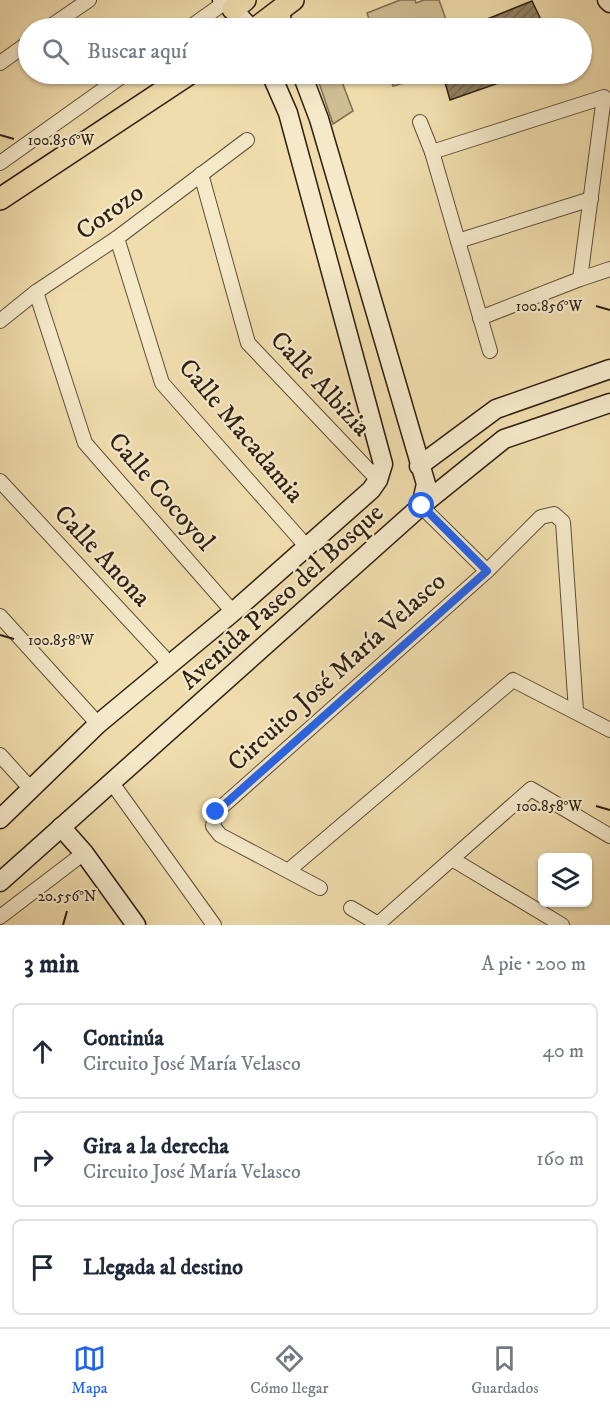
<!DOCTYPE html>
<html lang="es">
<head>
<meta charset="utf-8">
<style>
  :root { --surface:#fff; --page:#f2f2f3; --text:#1f2937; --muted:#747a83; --line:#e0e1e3; --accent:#2563eb }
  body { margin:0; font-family:"IM FELL DW Pica",serif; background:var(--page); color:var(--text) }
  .controls { position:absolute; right:18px; bottom:18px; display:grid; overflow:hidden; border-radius:9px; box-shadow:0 2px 4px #0004 }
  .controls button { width:54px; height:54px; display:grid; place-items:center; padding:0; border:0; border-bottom:2px solid var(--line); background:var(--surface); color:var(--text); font:30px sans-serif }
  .stop { position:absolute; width:18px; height:18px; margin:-14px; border:4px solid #2563eb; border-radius:50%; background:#fff }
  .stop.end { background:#2563eb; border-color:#fff; box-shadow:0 2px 6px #0008 }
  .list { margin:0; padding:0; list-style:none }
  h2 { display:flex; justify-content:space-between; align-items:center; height:78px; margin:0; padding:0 24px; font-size:26px }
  h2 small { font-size:20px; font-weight:400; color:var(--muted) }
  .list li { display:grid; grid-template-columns:39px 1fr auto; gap:18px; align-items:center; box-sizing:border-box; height:96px; margin:0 12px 12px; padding:0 12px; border:2px solid var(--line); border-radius:9px }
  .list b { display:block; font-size:22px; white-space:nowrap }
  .list p { margin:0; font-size:20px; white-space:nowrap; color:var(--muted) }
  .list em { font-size:20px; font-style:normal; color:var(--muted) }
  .icon { flex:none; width:33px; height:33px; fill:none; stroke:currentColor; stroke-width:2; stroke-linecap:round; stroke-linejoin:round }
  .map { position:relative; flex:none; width:610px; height:925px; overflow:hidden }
  .search { position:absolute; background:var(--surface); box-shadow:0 2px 4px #0004; left:18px; right:18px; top:18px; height:66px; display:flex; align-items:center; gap:15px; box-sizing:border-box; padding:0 21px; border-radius:33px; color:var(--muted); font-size:22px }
  .sheet { height:402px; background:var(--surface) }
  nav { display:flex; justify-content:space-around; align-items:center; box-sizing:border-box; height:84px; border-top:2px solid var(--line); background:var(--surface); font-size:16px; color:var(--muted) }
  nav a { display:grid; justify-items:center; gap:3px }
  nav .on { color:var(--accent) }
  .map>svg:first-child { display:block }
</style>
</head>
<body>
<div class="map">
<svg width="610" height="925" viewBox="0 0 610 925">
  <defs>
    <pattern id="building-hatch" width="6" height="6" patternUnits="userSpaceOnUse" patternTransform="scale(1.5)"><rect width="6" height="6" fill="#938263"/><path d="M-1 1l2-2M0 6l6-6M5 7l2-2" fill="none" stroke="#786a50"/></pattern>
  </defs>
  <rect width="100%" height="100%" fill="#f0ddad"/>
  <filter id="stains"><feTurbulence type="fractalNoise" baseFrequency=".00333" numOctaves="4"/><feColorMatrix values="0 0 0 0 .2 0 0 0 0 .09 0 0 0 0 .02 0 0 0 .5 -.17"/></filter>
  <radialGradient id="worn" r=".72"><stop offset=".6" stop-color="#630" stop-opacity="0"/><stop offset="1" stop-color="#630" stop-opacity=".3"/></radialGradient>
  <g fill="#cfbd93" stroke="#7f6e52" stroke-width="1.5">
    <polygon points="400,0 415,0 416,3 424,0 439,0 449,28 372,28 367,13"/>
    <polygon points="316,74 339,74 353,111 333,124"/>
    <polygon points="388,74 436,74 393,86"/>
  </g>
  <g fill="url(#building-hatch)" stroke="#2f1f12" stroke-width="1.5">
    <polygon points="532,1 544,26 537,28 465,28"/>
    <polygon points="584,32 591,56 582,59 582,33"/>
    <polygon points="448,74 511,74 513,78 450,100 443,75"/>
  </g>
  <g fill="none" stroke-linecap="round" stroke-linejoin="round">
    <defs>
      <g id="street">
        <polyline points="48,28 89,0"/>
        <polyline points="189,28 224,3"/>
        <polyline points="0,63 28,43"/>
        <polyline points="420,122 432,152 490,351"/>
        <polyline points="432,152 604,97 580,279"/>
        <polyline points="0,163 125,74"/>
        <polyline points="201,174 248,343 378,480"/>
        <polyline points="117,238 162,383 307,547"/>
        <polyline points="458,241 591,199"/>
        <polyline points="36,292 85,443 233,612"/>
        <polyline points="480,318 580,279 610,269"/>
        <polyline points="0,321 36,292 117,238 247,140"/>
        <polyline points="0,481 169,663"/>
        <polyline points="421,506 487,571"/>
        <polyline points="0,616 98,724"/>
        <polyline points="0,755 30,788"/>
        <polyline points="112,783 214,925"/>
        <polyline points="452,859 562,925"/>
        <polyline points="289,870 513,680 610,730"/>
        <polyline points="320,888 220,835 213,826 216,812 487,571 541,517 554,514 563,522 576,711"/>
        <polyline points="351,908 380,925"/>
        <polyline points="0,917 84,853"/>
        <polyline points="378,924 531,789 610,836"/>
      </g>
      <g id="secondary">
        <polyline points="222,0 233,9 250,28"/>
        <polyline points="607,0 610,3"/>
        <polyline points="278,11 285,28"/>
        <polyline points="419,466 496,409 610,369"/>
        <polyline points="421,506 504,439 610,403"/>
        <polyline points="0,819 98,724 233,612 371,490 378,480 383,464 288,113 271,74"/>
        <polyline points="61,827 84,853 136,925"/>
        <polyline points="0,882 421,506 426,484 319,119 302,74"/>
      </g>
      <g id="primary">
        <polyline points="233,9 245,0"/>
        <polyline points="256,28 293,0"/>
        <polyline points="0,199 189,74"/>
      </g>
    </defs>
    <use href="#street" stroke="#5f4e39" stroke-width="16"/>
    <use href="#secondary" stroke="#2f1f12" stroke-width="21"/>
    <use href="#primary" stroke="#2f1f12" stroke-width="24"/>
    <use href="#street" stroke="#f5e9ca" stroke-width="14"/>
    <use href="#secondary" stroke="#f5e9ca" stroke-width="18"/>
    <use href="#primary" stroke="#f0ddad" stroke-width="21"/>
  </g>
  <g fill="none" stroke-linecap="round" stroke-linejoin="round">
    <polyline stroke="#2563eb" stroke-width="8" points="216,812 487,571 422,506"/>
  </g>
  <path fill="none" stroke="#2f1f12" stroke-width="2" d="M0,135L14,139M596,306L610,310M0,635L14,639M596,806L610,810M63,925L67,911"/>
  <g text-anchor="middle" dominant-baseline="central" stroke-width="4.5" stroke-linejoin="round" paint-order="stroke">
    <g font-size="26" fill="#2f1f12" stroke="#f5e9ca">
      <text transform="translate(110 212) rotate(-36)">Corozo</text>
      <text transform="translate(320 384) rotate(47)">Calle Albizia</text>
      <text transform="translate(241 431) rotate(50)">Calle Macadamia</text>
      <text transform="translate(161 492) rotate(49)">Calle Cocoyol</text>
      <text transform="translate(102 556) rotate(47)">Calle Anona</text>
      <text transform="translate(282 597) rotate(-42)">Avenida Paseo del Bosque</text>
      <text transform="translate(337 672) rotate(-42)">Circuito José María Velasco</text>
    </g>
  </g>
  <g font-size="15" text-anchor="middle" fill="#2f1f12" stroke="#f5e9ca" stroke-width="4.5" stroke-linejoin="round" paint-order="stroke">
    <text x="61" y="145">100.856°W</text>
    <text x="549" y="311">100.856°W</text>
    <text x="61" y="645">100.858°W</text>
    <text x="549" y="811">100.858°W</text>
    <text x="67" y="901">20.556°N</text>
  </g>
  <rect width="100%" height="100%" filter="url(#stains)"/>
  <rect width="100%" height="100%" fill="url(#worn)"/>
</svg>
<div class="controls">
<button><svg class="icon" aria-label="layers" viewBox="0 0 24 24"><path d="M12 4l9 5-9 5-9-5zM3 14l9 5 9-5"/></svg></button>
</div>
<div class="stop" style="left:422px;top:506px"></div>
<div class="stop end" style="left:216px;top:812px"></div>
<div class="search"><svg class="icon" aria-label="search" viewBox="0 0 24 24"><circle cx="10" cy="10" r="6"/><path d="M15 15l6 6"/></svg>Buscar aquí</div>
</div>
<section class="sheet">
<h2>3 min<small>A pie · 200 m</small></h2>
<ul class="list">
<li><svg class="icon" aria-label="ahead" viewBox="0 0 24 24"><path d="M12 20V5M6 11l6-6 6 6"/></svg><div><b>Continúa</b><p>Circuito José María Velasco</p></div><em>40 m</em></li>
<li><svg class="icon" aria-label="right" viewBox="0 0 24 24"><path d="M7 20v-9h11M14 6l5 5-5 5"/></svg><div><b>Gira a la derecha</b><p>Circuito José María Velasco</p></div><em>160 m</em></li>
<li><svg class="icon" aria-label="arrive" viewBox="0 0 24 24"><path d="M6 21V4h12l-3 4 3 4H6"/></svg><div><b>Llegada al destino</b></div></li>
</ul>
</section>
<nav>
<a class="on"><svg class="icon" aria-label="map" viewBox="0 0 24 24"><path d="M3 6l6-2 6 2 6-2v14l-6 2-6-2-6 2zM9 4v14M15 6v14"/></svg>Mapa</a>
<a><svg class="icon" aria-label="directions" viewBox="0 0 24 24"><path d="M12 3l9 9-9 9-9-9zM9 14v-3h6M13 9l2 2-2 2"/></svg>Cómo llegar</a>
<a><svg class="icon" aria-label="saved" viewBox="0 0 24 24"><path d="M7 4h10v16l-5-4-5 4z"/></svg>Guardados</a>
</nav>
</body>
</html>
